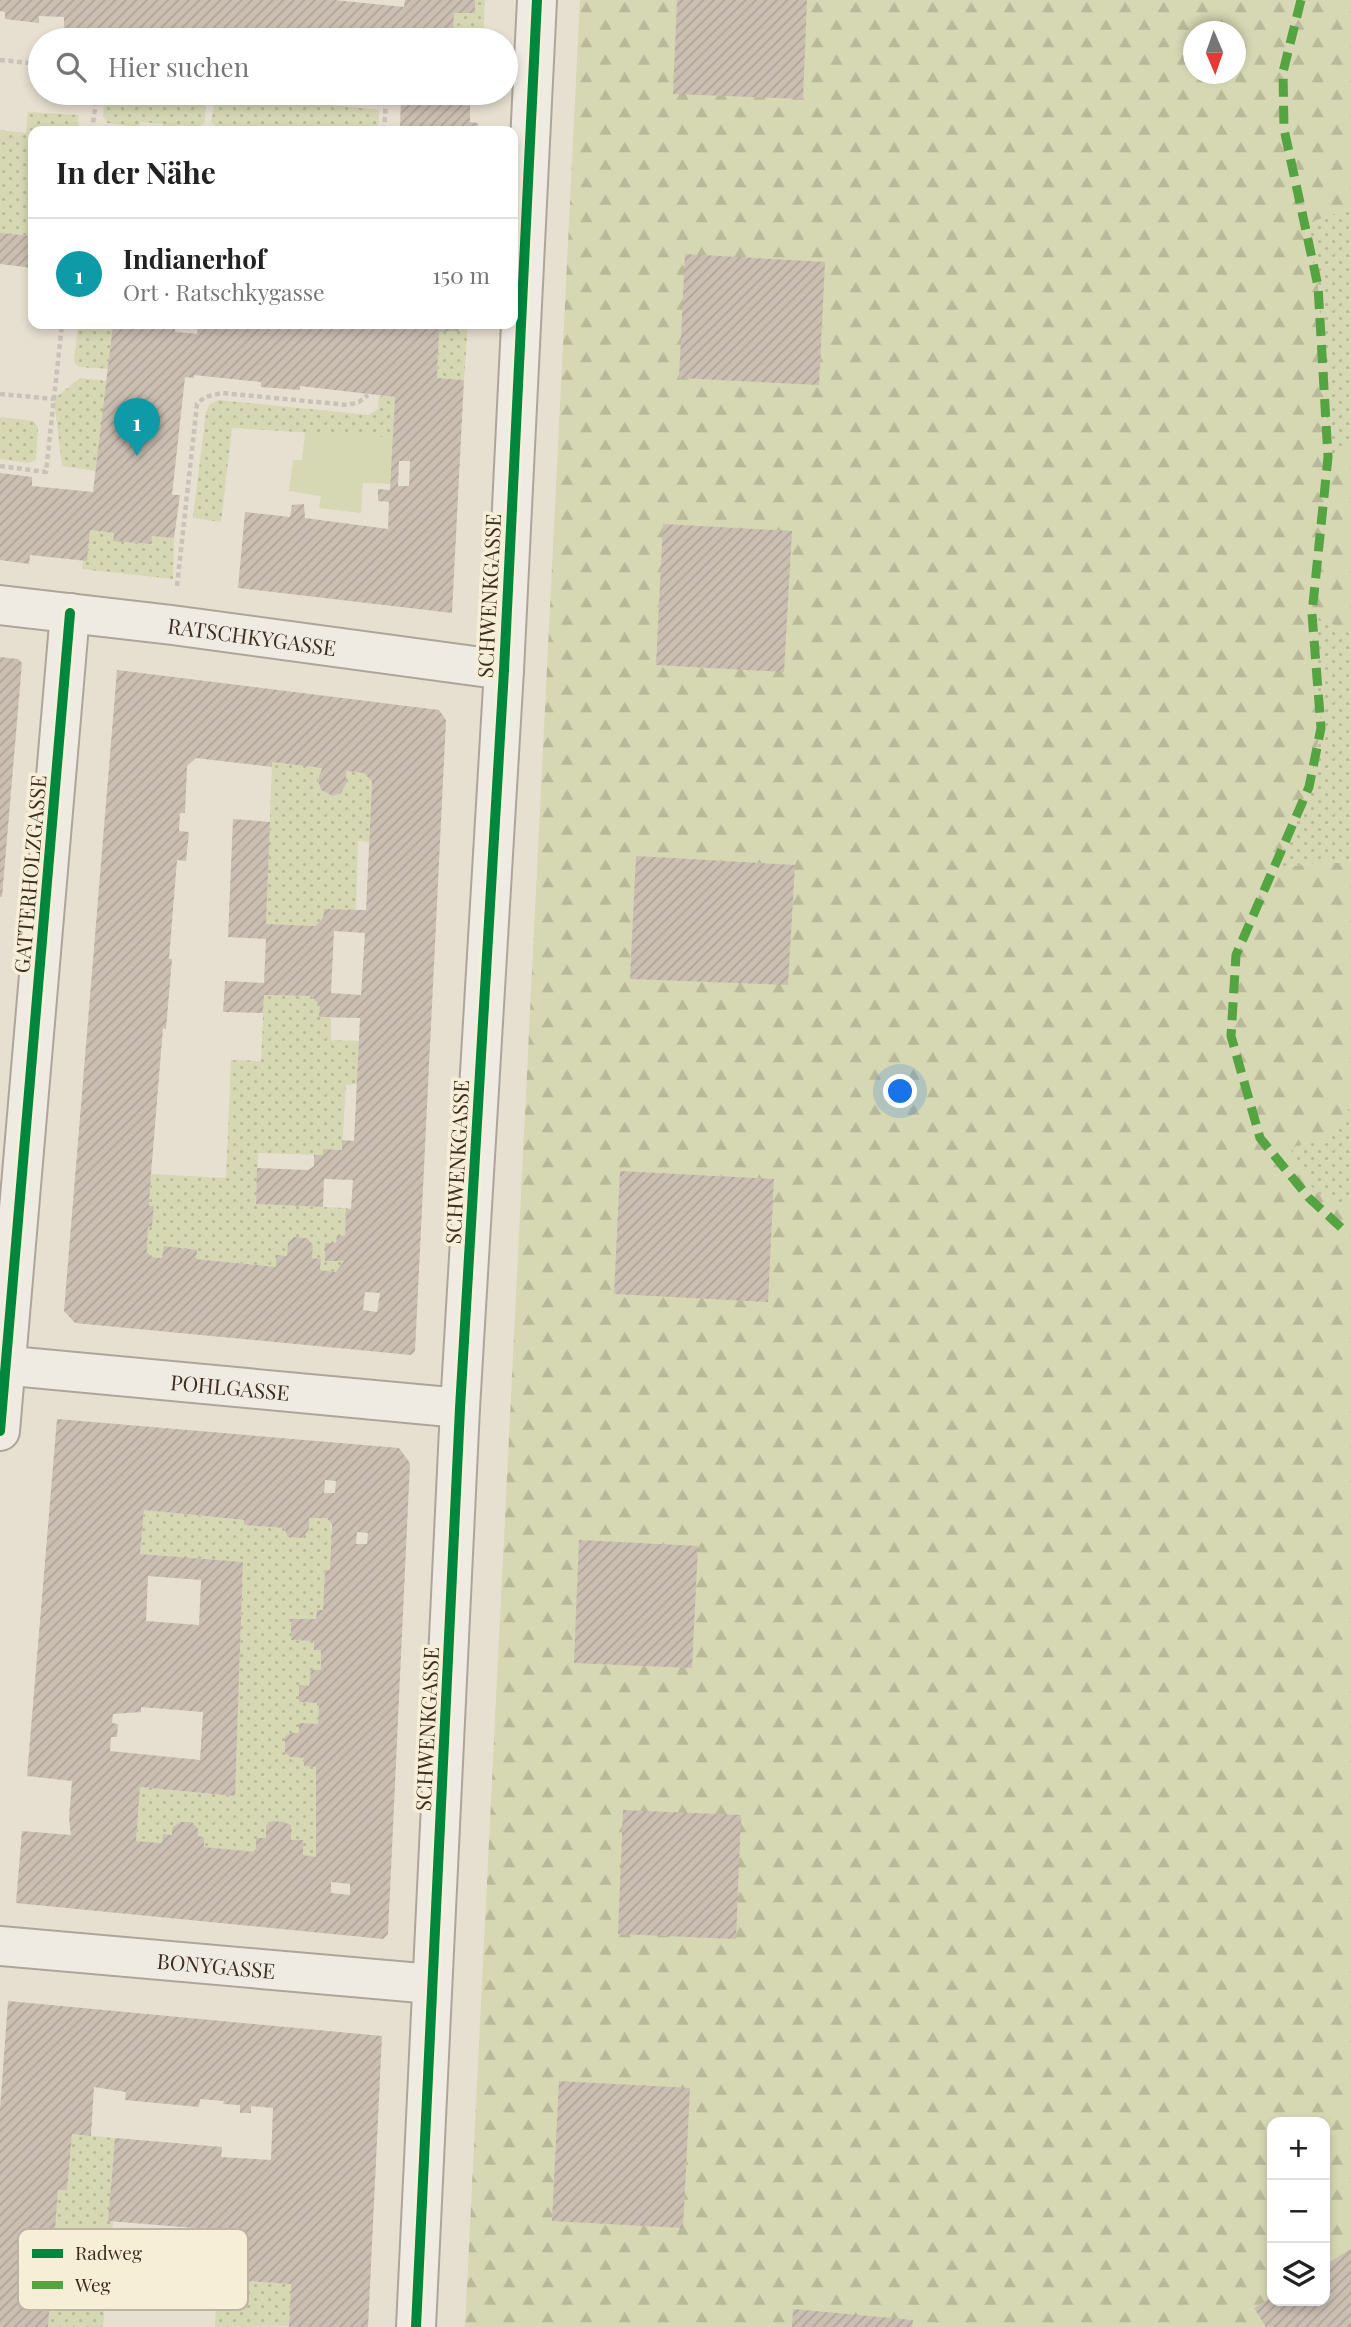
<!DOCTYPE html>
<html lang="de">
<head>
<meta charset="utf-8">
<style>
  :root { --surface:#fff; --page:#f6f6f6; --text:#222; --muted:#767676; --line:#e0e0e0; --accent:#786c5e }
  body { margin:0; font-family:"Playfair Display",serif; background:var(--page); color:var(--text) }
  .controls { position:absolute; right:21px; bottom:21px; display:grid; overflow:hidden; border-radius:14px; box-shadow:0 4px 10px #0003 }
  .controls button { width:63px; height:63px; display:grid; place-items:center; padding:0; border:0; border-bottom:2px solid var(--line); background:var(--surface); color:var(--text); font:35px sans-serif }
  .compass { position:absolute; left:1183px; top:21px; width:63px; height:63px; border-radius:50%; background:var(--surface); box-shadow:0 4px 10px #0003; rotate:178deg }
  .you { position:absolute; left:901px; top:1092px; width:24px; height:24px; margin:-18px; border:5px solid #fff; border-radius:50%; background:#1a73e8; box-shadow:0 0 0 10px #1a73e833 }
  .badge { display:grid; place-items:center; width:46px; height:46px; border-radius:50%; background:var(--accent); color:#fff; font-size:23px; font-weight:700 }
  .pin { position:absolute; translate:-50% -58px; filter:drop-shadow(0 2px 4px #0008) }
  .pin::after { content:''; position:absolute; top:37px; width:24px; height:21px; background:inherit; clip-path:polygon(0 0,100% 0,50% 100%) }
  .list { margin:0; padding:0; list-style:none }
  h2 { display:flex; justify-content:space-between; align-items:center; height:91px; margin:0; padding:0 28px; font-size:30px }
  h2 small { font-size:23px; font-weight:400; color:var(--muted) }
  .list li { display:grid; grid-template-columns:46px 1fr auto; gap:21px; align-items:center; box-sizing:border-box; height:112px; padding:0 28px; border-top:2px solid var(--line) }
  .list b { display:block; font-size:26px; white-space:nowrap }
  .list p { margin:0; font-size:23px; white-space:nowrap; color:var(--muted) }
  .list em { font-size:23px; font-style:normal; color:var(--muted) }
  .icon { flex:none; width:38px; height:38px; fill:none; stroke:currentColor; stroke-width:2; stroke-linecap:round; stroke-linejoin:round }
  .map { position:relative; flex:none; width:1351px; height:2327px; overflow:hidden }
  .search { position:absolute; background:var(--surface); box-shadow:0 4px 10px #0003; left:28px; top:28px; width:490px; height:77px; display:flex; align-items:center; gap:18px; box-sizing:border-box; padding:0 24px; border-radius:38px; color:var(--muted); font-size:26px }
  .panel { position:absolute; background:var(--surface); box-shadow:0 4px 10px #0003; left:28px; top:126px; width:490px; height:203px; border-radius:14px }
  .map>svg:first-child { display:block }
</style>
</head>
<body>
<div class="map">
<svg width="1351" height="2327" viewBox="0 0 1351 2327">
  <defs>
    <pattern id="grass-dots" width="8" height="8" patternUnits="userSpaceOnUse" patternTransform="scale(1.75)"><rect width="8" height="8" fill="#d6d7b3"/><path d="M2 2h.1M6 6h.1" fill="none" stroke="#b9b99a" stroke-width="1.8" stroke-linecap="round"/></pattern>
    <pattern id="forest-firs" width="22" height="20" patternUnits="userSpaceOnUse" patternTransform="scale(1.75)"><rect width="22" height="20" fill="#d6d7b3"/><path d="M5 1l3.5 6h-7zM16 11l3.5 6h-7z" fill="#b9b99a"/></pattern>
    <pattern id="building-hatch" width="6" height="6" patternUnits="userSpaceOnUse" patternTransform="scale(1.75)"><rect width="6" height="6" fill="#cbbfb2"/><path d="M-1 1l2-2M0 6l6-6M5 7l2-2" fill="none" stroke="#afa499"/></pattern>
  </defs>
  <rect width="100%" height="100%" fill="#e7e0d1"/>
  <g fill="url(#grass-dots)">
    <polygon points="475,0 485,0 483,40 453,40 454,13 475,13"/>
    <polygon points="105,93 202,93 206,95 205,122 199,127 180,125 178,130 163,128 163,124 140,122 139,127 107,123 103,116"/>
    <polygon points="220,93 379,110 378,131 240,131 240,128 216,126 211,122 216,95"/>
    <polygon points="28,112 78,115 79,131 33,131 33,236 0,233 0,130 26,133"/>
    <polygon points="1351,208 1351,449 1328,457 1318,286 1305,224"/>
    <polygon points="78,324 113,324 108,369 79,367 74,362"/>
    <polygon points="459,324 468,324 464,380 437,378 439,332 458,331"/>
    <polygon points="80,378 107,381 96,471 62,466 54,399"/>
    <polygon points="379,396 395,397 394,438 232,428 221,522 193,518 206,412 210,404 218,400 369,415 378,409"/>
    <polygon points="0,417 34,421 38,428 36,460 29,463 0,459"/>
    <polygon points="90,530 114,533 113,540 151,544 152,536 174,538 173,579 82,569 83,560 87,560"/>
    <polygon points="1312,614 1351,634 1351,863 1320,863 1273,868 1309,787 1321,728"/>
    <polygon points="272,762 322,768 318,780 321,790 333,796 341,793 346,784 346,771 364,773 372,782 369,842 358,841 356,910 324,909 323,918 315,926 266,924"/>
    <polygon points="264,995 311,996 320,1005 320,1017 331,1018 331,1040 359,1041 357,1084 346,1085 342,1150 323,1149 323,1155 258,1153 256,1204 346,1208 345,1236 337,1235 336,1243 325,1243 325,1261 344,1261 336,1272 320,1270 321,1259 312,1258 313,1245 307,1238 294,1237 287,1256 276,1256 276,1267 196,1259 151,1257 147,1252 148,1227 152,1226 154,1207 149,1206 151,1174 226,1178 231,1060 261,1061"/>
    <polygon points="1351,1104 1351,1206 1336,1203 1314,1192 1289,1148 1335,1134"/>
    <path d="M144,1510L244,1520V1525L284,1528L288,1537L302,1538L309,1529V1518H327C339,1535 327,1588 323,1610H317L316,1619H291V1640L314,1641V1649L321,1650V1670H311L309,1686H299V1702L319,1703L318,1724L299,1733L285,1752L289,1757L304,1758V1766L316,1767V1857L303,1855L302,1840H291L290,1825C281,1821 275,1820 266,1825V1838L256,1839V1852L204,1847V1837L198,1836V1829L192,1822H180L173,1828L172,1835L163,1834L162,1843L136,1841L140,1787L235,1796L243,1563L140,1554Z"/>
    <polygon points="72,2134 115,2138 108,2221 113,2222 103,2327 48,2327 58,2190 67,2190"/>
    <polygon points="217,2279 291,2284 289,2326 215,2327"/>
  </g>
  <path fill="url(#forest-firs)" fill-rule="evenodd" d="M580,0H1351V208L1305,224L1318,286L1328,456L1351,449V634L1312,614L1321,728L1309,787L1274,868L1320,863H1351V1104L1335,1134L1290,1148C1308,1181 1310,1198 1351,1206V2327H465ZM1194,32H1236V74H1194ZM1272,2122H1325V2301H1272Z"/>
  <polygon fill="#d6d7b3" points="305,432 394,438 391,484 363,483 361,513 319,508 321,496 289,491 293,460 302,460"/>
  <g fill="url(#building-hatch)" fill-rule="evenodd">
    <polygon points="0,0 334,0 404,7 405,0 475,0 475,13 454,13 453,40 64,40 64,17 39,16 39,23 5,19 5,12 0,11"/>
    <polygon points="677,0 807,0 803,99 673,94"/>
    <polygon points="401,93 470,93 470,122 478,123 478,131 400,131"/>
    <polygon points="0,233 33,236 32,268 0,264"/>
    <polygon points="685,254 825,262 819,385 679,378"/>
    <path d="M139,324H176L175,332L197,334L198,324H459L458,331L439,332L437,378L464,380L452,613L238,588L245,512L290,517L292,505L304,504L305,518L388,529L389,502L378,501V489L390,490L395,397L300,386V390L261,387V382L194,375V378L185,377L172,495H180L174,538L152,536L151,544L113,541L114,533L90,530L87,561L30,555L29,564L0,560V473L32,477V486L93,492L113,325L138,327ZM399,461H410L409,486H398Z"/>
    <polygon points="663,524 792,531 784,672 656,665"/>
    <polygon points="0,657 18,659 22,663 2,897 0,897"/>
    <path d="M117,670L439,710L446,720L415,1351L411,1355L75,1323L64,1311ZM196,758L272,767V762L322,768L318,780L321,790L333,796L341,793L346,784V771L364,773L372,782L366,910L324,909L323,918L315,926L266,924L270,822L233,819L228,937L266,939L264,983L225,981L223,1012L263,1013L264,995L311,996L320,1005L319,1017L360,1018L354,1141L342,1140V1150L323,1149V1155H314V1166L308,1170L257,1168L256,1204L323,1207L324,1179L353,1180L351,1209L346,1208L345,1236L337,1235L336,1243H325V1261H344L336,1272L320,1270L321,1259L312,1258L313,1245L307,1238L294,1237L288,1243L287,1256L276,1255V1267L196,1259L197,1250L164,1246L162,1258L151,1257L147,1252L148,1227L152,1226L154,1206H149L151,1174L163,1028L166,1029L172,959H169L177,860L186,861L189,832L179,831L180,813H185L187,766ZM334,931L365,933L361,995L331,993ZM365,1292L380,1293L377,1312L363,1310Z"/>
    <polygon points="636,856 795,865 788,985 630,979"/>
    <polygon points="620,1171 774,1179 768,1302 614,1294"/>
    <path d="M57,1419L399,1448L410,1463L388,1934L383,1939L16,1903L22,1831L71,1835L69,1818L72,1781L27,1776ZM325,1480L336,1481L335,1493H324ZM144,1510L244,1520V1525L284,1528L288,1537L303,1538L309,1529V1518H327L332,1525L330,1570H325L323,1610H317L316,1619H291V1640L314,1641V1650H321V1670H311L309,1686L299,1685V1702L319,1703L318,1724L299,1723V1733H290L285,1737V1753L290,1757L304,1758V1766L316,1767V1857L303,1855V1840H291V1825L283,1822L273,1821L266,1825V1838H256V1852L204,1847V1837L198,1836V1829L192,1822H180L172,1828V1835L163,1834L162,1843L136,1841L140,1787L235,1796L243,1562L140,1554ZM357,1532L368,1533L367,1544H356ZM148,1576L201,1580L199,1625L146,1621ZM141,1707L203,1712L200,1760L110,1751L111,1737H117L118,1724L112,1723L113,1714L141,1712ZM331,1882L350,1884V1895L331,1893Z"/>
    <polygon points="579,1540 698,1546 692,1668 574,1663"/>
    <polygon points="623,1810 741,1815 736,1939 618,1934"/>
    <polygon points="8,2001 382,2036 368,2327 289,2327 291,2284 217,2279 219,2230 108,2221 115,2138 222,2147 221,2157 271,2160 273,2108 251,2106 251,2113 240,2113 240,2105 223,2104 224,2101 200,2099 199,2107 125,2100 126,2092 94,2087 91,2136 72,2134 67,2190 58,2190 48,2327 0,2327 0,2110"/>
    <polygon points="559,2081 690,2088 683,2228 552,2221"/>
    <polygon points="1351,2249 1351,2327 1266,2327 1254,2308 1272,2297 1272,2301 1325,2301 1325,2265"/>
    <polygon points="793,2309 913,2320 912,2327 792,2327"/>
  </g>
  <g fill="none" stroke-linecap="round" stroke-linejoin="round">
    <defs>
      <g id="street">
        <path id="s1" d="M0,605L172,625L504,670"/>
        <path id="s2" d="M0,1365L460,1408"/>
        <polyline points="0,1431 70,613"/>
        <path id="s3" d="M0,1946L432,1984"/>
        <polyline points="416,2327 460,1408 504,670 537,0"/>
      </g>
    </defs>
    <use href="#street" stroke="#ada599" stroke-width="42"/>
    <g stroke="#c8c2b9" stroke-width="4.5" stroke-dasharray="5 3.5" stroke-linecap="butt">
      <polyline points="0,60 40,64"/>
      <polyline points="309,93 386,101 384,131"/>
      <polyline points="92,131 97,93"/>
      <polyline points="0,394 54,399"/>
      <polyline points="0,466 46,472 62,324"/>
      <polyline points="177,586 197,404 205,397 222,393 348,405 359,402 368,395"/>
    </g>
    <use href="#street" stroke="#efebe3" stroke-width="38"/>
    <polyline stroke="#54a441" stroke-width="9" stroke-dasharray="18 9" stroke-linecap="butt" points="1301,0 1283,72 1284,129 1318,286 1328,457 1312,614 1321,728 1309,787 1236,955 1231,1036 1260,1138 1309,1198 1346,1232"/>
    <defs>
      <g id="cycleway">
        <polyline points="0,1431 70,613"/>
        <polyline points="416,2327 460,1408 504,670 537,0"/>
      </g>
    </defs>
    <use href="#cycleway" stroke="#f7eed8" stroke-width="15"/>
    <use href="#cycleway" stroke="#00873e" stroke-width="10"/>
  </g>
  <g text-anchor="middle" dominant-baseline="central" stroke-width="7" stroke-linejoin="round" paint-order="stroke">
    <g font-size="21" fill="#3d2e20" stroke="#f7eed8">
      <text transform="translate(488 596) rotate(-87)">SCHWENKGASSE</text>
      <text stroke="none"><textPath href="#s1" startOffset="254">RATSCHKYGASSE</textPath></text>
      <text transform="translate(29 874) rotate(-85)">GATTERHOLZGASSE</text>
      <text transform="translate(456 1162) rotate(-87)">SCHWENKGASSE</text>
      <text stroke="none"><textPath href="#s2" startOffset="231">POHLGASSE</textPath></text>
      <text transform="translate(426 1729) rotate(-87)">SCHWENKGASSE</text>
      <text stroke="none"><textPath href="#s3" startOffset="217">BONYGASSE</textPath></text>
    </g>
  </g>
  <rect x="18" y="2229" width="230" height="81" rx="10" fill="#f7eed8" stroke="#bfb4a1" stroke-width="2"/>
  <rect x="32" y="2249" width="31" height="9" fill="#00873e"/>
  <rect x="32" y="2281" width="31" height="8" fill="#54a441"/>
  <g font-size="19" fill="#3d2e20">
    <text x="75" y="2260">Radweg</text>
    <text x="75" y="2292">Weg</text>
  </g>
</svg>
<div class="controls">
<button>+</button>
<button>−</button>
<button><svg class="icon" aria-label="layers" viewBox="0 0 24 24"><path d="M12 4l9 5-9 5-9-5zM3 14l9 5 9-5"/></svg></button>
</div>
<svg class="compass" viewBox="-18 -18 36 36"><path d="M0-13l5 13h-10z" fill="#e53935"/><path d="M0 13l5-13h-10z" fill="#767676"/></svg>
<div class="you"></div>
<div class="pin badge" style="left:137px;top:456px;background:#0f9aa8">1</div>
<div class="search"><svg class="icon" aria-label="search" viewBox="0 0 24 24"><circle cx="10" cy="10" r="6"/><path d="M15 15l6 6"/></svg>Hier suchen</div>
<section class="panel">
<h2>In der Nähe<small></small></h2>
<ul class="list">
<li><span class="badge" style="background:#0f9aa8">1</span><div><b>Indianerhof</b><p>Ort · Ratschkygasse</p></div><em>150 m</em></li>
</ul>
</section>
</div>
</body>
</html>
